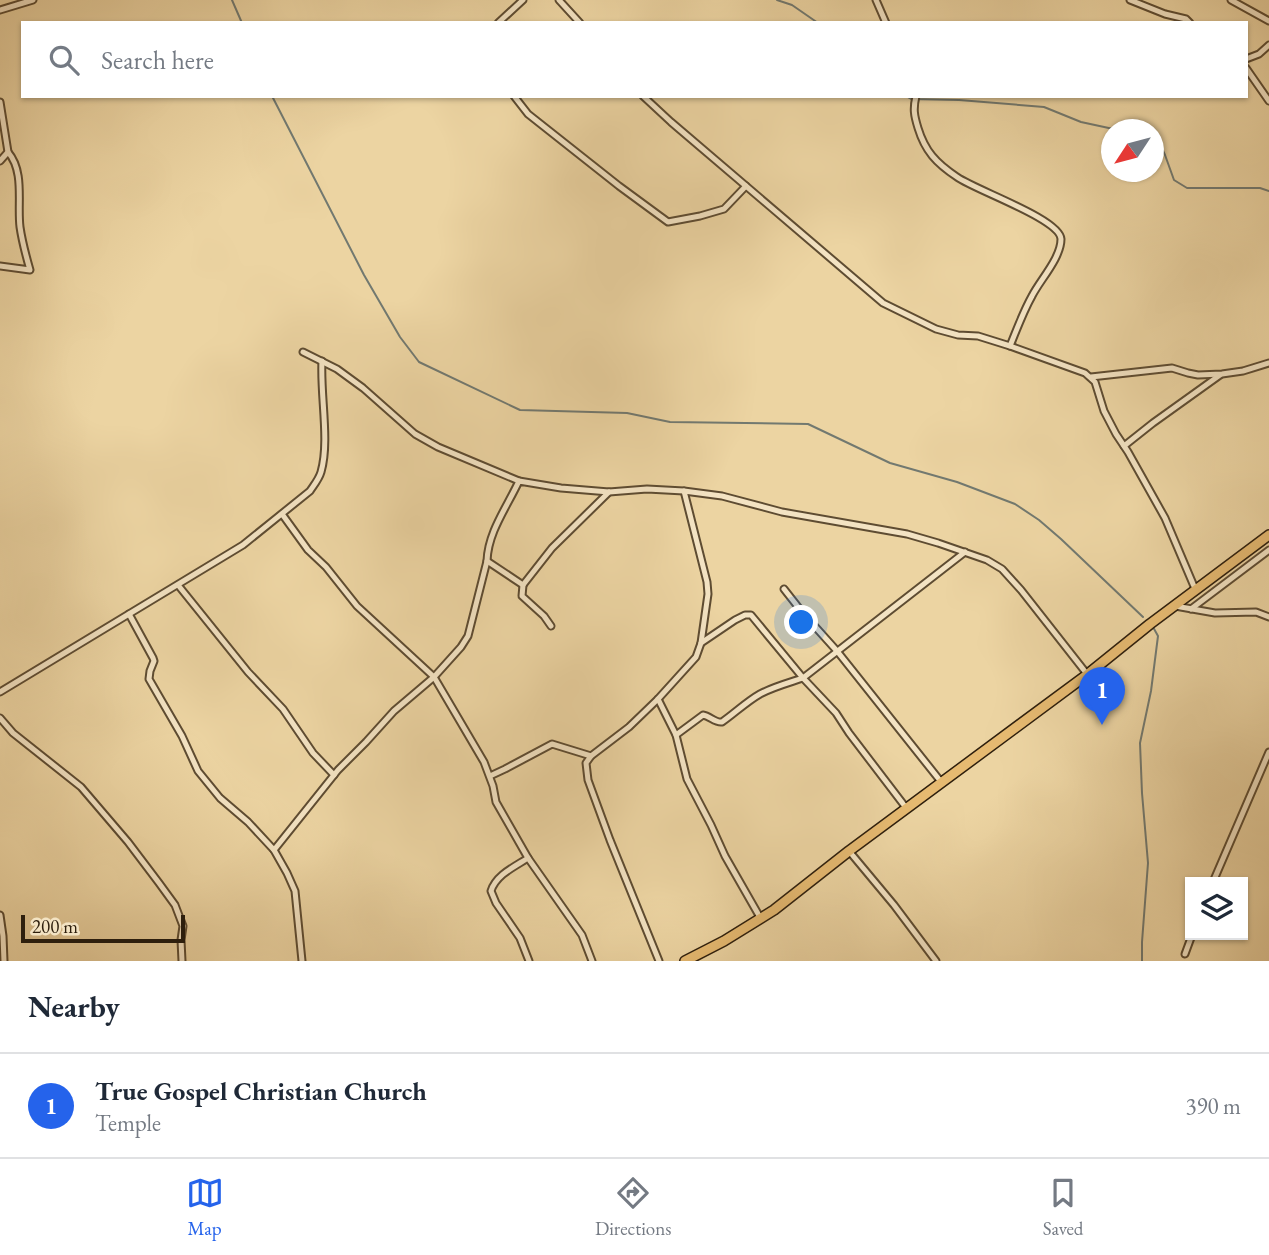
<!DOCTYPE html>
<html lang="en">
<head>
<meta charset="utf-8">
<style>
  :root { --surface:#fff; --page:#f6f6f7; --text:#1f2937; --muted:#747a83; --line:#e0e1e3; --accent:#2563eb }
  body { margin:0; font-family:"EB Garamond",serif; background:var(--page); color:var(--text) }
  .controls { position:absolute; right:21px; bottom:21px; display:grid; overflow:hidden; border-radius:0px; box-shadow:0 2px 5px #0004 }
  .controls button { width:63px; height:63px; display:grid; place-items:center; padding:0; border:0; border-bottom:2px solid var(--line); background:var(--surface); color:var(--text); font:35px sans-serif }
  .compass { position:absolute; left:1101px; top:119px; width:63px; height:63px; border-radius:50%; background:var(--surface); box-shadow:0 2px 5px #0004; rotate:234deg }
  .scale { position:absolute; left:21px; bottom:18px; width:164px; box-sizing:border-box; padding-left:7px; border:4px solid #2e1f0d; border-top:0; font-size:19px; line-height:24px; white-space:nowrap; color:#2e1f0d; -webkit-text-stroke:5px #f3e3c3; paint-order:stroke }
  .you { position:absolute; left:802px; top:623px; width:24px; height:24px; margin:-18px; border:5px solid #fff; border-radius:50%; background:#1a73e8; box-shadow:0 0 0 10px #1a73e833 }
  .badge { display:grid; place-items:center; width:46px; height:46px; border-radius:50%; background:var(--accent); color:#fff; font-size:23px; font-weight:700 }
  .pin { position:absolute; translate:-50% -58px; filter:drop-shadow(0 2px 4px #0008) }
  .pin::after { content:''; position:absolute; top:37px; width:24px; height:21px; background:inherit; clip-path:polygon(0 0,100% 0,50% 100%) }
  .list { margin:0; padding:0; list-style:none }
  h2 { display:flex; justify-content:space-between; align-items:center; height:91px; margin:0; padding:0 28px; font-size:30px }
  h2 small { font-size:23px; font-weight:400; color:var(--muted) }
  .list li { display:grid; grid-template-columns:46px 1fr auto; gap:21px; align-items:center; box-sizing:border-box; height:105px; padding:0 28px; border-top:2px solid var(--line) }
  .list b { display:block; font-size:26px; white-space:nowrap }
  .list p { margin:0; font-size:23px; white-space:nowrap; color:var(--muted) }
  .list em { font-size:23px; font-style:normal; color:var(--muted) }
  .icon { flex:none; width:38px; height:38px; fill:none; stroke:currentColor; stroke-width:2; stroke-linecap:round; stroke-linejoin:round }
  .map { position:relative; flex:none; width:1269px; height:961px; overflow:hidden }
  .search { position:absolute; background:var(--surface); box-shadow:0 2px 5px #0004; left:21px; right:21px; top:21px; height:77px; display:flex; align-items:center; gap:18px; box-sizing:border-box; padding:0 24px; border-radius:0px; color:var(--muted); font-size:26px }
  .sheet { height:196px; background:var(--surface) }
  nav { display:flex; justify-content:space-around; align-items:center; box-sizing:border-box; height:98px; border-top:2px solid var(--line); background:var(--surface); font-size:19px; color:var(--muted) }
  nav a { display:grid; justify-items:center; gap:4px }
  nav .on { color:var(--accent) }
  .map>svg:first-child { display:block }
</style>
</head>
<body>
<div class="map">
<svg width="1269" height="961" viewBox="0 0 1269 961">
  <rect width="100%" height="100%" fill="#ecd4a2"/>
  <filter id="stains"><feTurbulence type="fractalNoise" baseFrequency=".00286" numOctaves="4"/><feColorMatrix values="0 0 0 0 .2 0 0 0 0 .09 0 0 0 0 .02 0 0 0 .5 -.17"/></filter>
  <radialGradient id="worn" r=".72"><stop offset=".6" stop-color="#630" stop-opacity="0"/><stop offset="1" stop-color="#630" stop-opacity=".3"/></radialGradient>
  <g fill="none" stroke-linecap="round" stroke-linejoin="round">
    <g stroke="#727970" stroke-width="2">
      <polyline points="232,0 242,23"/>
      <polyline points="777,0 792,5 818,23"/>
      <polyline points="272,96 364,275 400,337 419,362 520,410 627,413 670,422 808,424 890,463 957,482 1015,504 1039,520 1061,539 1143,617"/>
      <polyline points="906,96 911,99 959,100 1044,107 1081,122 1118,130"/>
      <polyline points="1154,136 1157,138 1165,155 1174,180 1187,188 1260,188 1269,191"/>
      <polyline points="1142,961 1142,942 1148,863 1142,793 1140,743 1151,691 1158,636 1153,627"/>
    </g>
    <defs>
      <g id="minor">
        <polyline points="559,0 580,23"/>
        <polyline points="876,0 886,23"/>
        <polyline points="1130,0 1165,14 1186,19 1190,23"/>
        <polyline points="1231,0 1269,21"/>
        <polyline points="0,10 33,0"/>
        <polyline points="498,23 523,0"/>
        <polyline points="1246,59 1259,54 1269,45"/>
        <polyline points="1246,68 1269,101"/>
        <polyline points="514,96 528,114 619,186 668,222 700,216 724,209 746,186"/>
        <polyline points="643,96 671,122 883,303 936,329 958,335 978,336 1010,346 1085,373 1095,382 1104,411 1116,434 1128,452 1165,518 1196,591"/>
        <path d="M916,96C913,109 914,115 918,128C925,151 936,163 957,177C975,190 1060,219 1061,239C1061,258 1040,280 1032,296C1023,312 1017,329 1010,346"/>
        <polyline points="0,102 8,152 0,161"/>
        <path d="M0,266L30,270C26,256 22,241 20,227C17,203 25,172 8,152"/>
        <polyline points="303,352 337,369 363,388 415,434 438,447 519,481"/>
        <polyline points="1091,377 1172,368 1188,373 1198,375 1222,374 1243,371 1269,363"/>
        <polyline points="1124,446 1153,423 1220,375"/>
        <path d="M282,514L308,550L326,567L357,606L434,677L484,762L493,786L496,802L528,858C514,867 496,875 491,891L496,903L520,938L529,961"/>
        <polyline points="487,561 523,585 552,548 609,492"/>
        <polyline points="178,585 248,672 283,709 313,753 334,775"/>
        <polyline points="523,585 522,596 544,616 551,626"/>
        <polyline points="784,589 802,612 837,651 942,783"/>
        <polyline points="1175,606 1215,613 1256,612 1269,617"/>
        <polyline points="1191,609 1269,550"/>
        <polyline points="129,614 153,658 154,661 150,671 149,679 182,736 198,771 220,798 248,822 274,850"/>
        <polyline points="701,643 735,620 745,615 751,615 803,678 836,713 849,733 907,809"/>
        <path d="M0,692L243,545L310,491C314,485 319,479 321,472C330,441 320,395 322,361"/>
        <polyline points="658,699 676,735 687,779 711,825 725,856 761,919"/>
        <polyline points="0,718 13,733 81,787 128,842 159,883 175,905 183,926 181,940 182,961"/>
        <path d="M676,735L703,715C710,716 715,723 722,722C735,713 746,702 760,694C773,687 788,683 803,678L965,552"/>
        <polyline points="591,756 629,727 658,699 696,657 701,643 708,594 707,582 684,491"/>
        <polyline points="490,776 505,769 552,744 591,756 586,763 588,780 610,840 659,961"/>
        <polyline points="849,851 894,905 936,961"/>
        <polyline points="528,858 582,935 592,961"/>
        <polyline points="1213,882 1269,752"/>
        <polyline points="0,915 3,936 4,961"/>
        <polyline points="1185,954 1192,935"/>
        <path d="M302,961L295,891L287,873L274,850L338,770L366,742L394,711L434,677L461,647L468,636L487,561C488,532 507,507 519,481L561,488L609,492L647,489L684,491L722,496L782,512L907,534L938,543L987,560L1002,569L1021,590L1087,674"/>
      </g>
      <polyline id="trunk" points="685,961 724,941 774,910 849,851 1088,674 1150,624 1269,535"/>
    </defs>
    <use href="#minor" stroke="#5e4c32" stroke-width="9"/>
    <use href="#trunk" stroke="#2e1f0d" stroke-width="12"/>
    <use href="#minor" stroke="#f3e3c3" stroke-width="5"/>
    <use href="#trunk" stroke="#e6ba71" stroke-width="9"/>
  </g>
  <rect width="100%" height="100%" filter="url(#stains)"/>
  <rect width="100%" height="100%" fill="url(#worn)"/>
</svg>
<div class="controls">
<button><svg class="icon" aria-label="layers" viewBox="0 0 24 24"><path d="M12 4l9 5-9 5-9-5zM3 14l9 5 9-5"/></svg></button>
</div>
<svg class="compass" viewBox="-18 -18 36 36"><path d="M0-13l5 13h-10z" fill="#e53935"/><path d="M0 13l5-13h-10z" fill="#747a83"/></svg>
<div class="scale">200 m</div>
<div class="you"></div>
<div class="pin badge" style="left:1102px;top:725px">1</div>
<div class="search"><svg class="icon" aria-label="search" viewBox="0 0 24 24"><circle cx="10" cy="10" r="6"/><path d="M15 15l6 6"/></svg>Search here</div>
</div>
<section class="sheet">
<h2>Nearby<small></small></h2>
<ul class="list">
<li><span class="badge">1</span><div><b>True Gospel Christian Church</b><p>Temple</p></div><em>390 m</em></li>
</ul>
</section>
<nav>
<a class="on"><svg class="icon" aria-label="map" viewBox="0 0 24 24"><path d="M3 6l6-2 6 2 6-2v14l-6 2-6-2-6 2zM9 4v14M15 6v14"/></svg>Map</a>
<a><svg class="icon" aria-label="directions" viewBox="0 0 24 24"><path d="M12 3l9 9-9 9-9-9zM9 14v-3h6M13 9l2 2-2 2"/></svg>Directions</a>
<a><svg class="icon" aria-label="saved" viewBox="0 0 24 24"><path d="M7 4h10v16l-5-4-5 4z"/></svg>Saved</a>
</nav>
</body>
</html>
